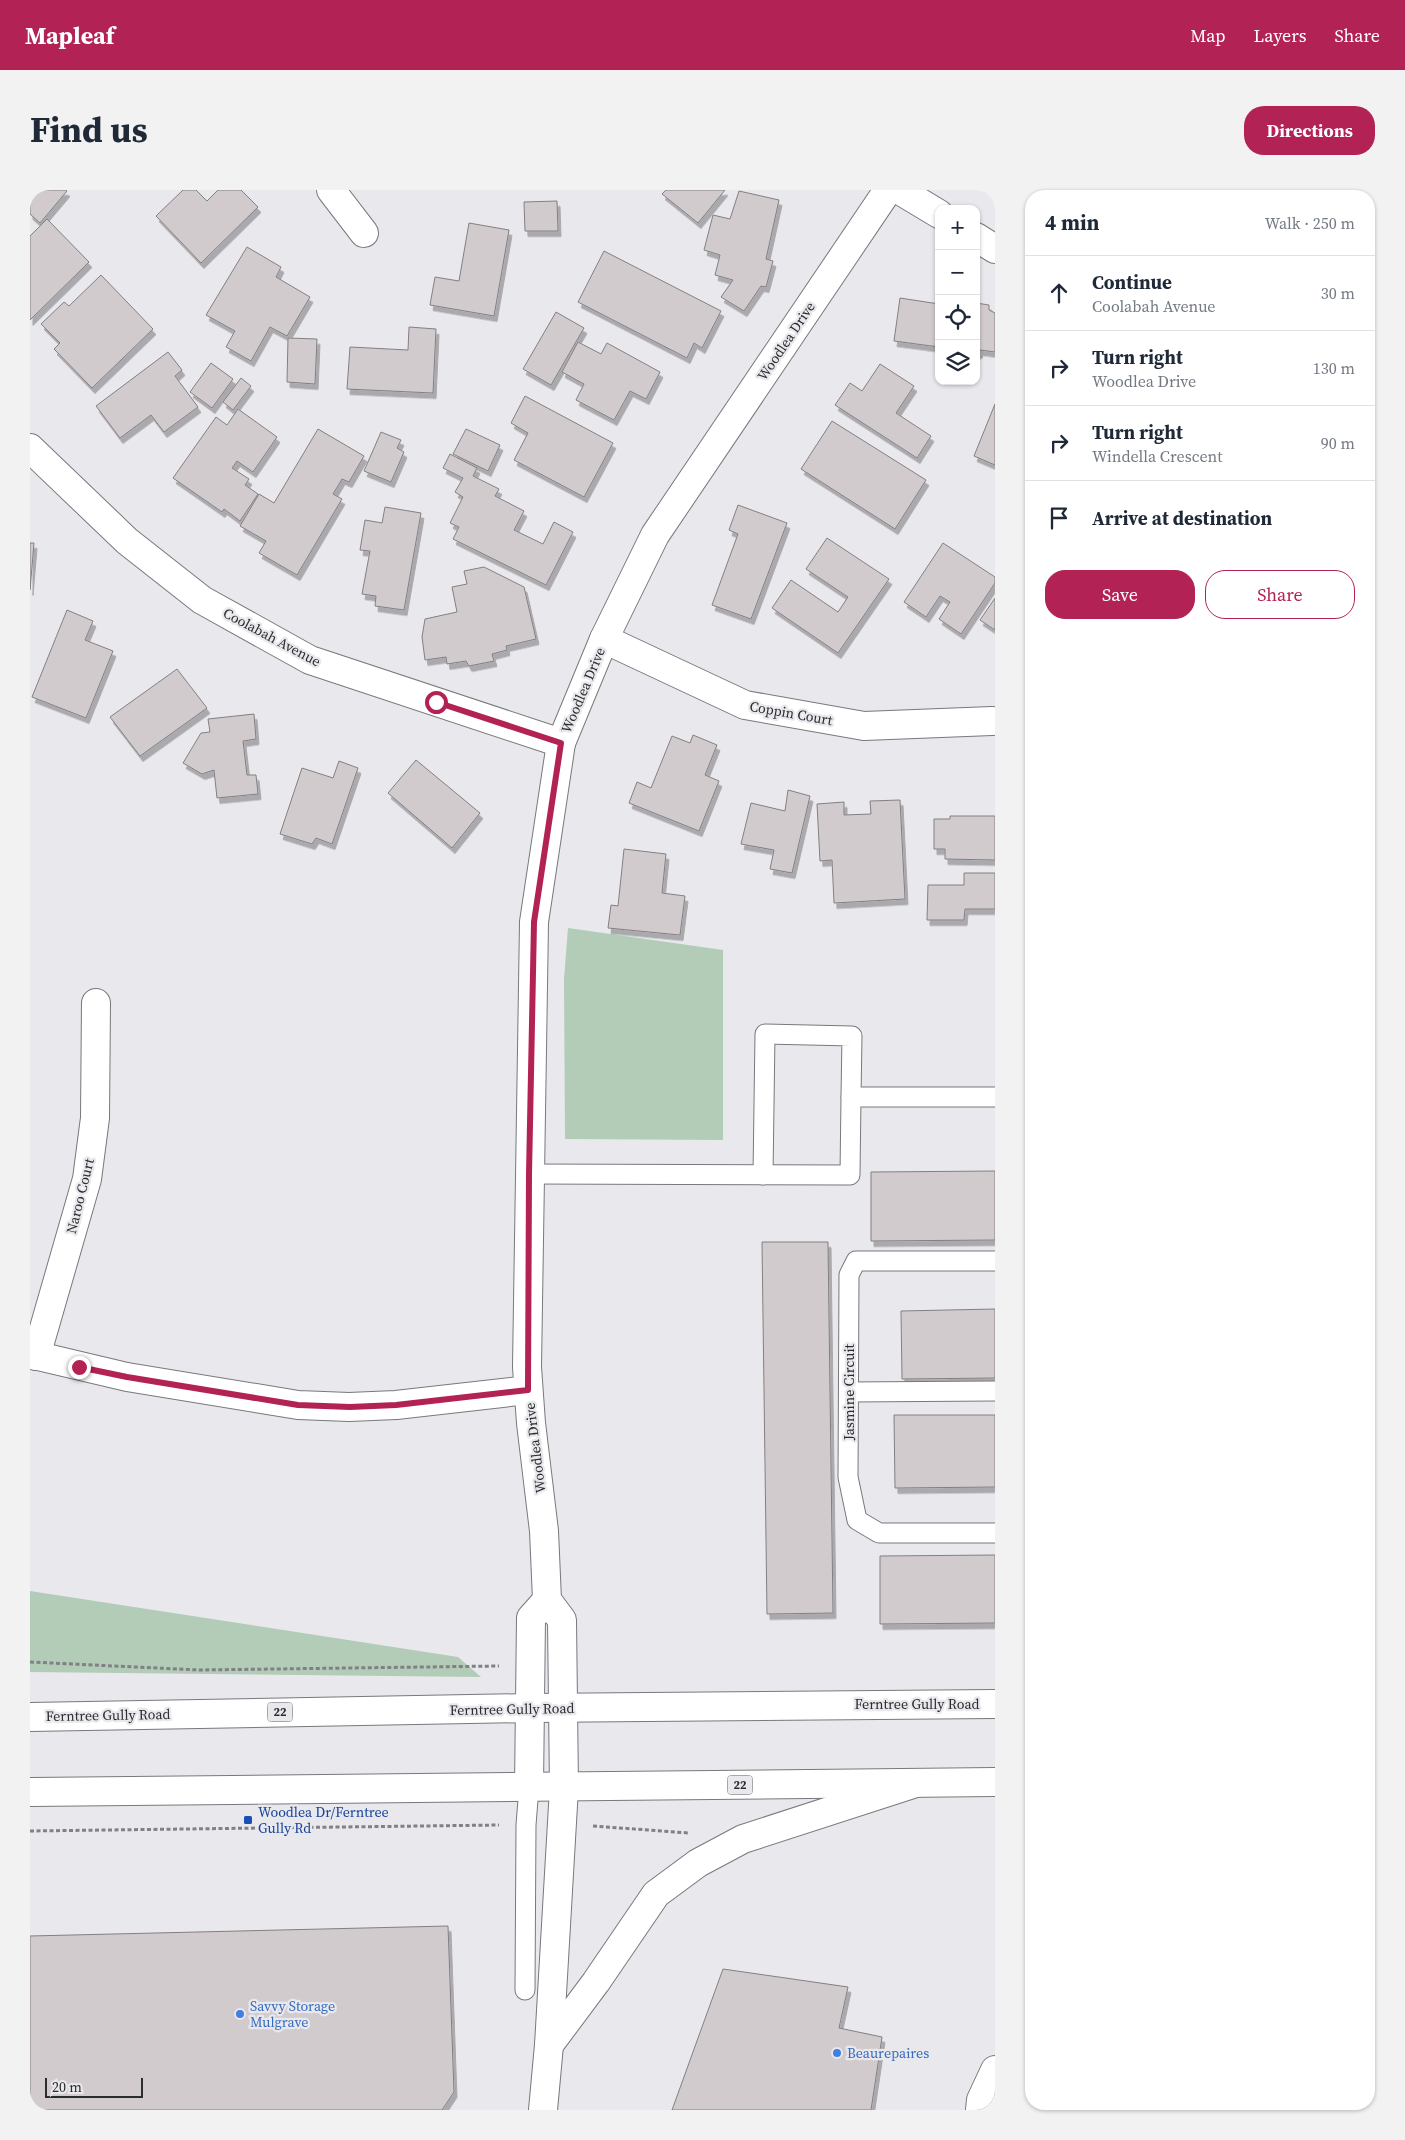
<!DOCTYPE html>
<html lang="en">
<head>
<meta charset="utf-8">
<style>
  :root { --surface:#fff; --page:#f2f2f3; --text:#1f2937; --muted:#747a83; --line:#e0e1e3; --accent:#b22254 }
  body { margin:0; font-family:"Source Serif 4",serif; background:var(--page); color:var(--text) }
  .controls { position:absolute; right:15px; top:15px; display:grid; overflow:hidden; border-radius:10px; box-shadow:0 1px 4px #0004 }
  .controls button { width:45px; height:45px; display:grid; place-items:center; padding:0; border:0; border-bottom:1px solid var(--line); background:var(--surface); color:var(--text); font:25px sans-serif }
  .scale { position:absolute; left:15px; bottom:12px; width:98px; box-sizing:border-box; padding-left:5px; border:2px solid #2c2b2e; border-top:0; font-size:14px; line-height:18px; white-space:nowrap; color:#2c2b2e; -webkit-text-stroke:4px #e8e8ed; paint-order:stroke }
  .stop { position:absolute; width:15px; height:15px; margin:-11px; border:4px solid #b22254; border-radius:50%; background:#fff }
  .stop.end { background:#b22254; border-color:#fff; box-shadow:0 1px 5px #0008 }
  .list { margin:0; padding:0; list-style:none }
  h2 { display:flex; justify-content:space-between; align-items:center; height:65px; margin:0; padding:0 20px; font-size:21px }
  h2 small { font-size:16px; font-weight:400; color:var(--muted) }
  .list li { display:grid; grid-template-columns:32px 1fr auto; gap:15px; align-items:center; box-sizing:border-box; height:75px; padding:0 20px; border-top:1px solid var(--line) }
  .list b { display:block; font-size:19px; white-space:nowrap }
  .list p { margin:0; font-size:16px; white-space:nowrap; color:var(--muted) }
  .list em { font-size:16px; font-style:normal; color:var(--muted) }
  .actions { display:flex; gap:10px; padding:15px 20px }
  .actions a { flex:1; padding:11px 0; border:1px solid var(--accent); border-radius:20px; text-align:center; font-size:18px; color:var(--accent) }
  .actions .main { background:var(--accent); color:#fff }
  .icon { flex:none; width:28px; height:28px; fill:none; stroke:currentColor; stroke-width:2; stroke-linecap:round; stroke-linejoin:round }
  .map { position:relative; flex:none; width:965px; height:1920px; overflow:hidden; border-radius:20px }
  header { display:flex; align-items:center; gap:30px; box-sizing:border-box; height:70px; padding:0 25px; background:var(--accent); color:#fff }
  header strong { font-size:24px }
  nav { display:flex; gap:28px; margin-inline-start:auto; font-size:18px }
  .intro { display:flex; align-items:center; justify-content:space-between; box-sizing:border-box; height:120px; padding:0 30px }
  h1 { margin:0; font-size:35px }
  .button { padding:12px 22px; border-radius:20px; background:var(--accent); color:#fff; font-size:18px; font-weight:700 }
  main { display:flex; gap:30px; padding:0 30px }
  aside { flex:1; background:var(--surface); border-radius:20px; box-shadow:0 1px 4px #0004 }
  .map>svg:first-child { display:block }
</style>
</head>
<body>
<header>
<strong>Mapleaf</strong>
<nav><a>Map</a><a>Layers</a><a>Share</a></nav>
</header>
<div class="intro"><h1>Find us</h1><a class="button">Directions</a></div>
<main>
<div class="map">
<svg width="965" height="1920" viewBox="0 0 965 1920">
  <defs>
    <filter id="shadow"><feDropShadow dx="3" dy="5.5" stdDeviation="0" flood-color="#0004"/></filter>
  </defs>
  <rect width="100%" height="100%" fill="#e8e8ed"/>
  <g fill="#b2ccb8">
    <polygon points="538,738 693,760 693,950 535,949 534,789"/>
    <polygon points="0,1401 428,1467 451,1487 0,1482"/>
  </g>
  <g fill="#d2cbce" stroke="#847f81" filter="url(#shadow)">
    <polygon points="0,0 35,0 37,1 10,33 0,24"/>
    <polygon points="153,0 166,0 177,11 188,0 211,0 228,17 171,73 126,26"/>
    <polygon points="636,0 695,0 668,33 632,4"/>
    <polygon points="709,1 749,10 736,69 743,71 736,97 731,96 714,121 691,107 703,90 685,85 690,65 674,60 683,25 700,29"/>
    <polygon points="527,11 528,41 495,41 494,12"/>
    <polygon points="17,29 59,72 0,130 0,46"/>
    <polygon points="439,33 479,40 464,126 400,115 405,87 429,91"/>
    <polygon points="217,57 251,77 246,87 280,107 257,146 240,137 221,171 196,157 205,141 176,125"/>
    <polygon points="574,61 691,121 672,158 664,153 657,168 548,112"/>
    <polygon points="71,85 123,139 62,198 24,159 30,153 11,134 34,112 39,116"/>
    <polygon points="870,108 909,114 909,157 864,151"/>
    <polygon points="946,113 959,115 959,120 965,123 965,162 950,160 949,163 946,163"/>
    <polygon points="526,122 554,138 521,195 493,179"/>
    <polygon points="379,137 406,139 403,203 317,199 320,157 378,160"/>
    <polygon points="258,148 287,149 285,194 257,192"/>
    <polygon points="548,152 571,164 577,153 630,182 616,209 600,201 584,230 546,210 554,194 532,182"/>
    <polygon points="138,162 152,180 145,186 168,217 134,242 121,225 90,248 66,216"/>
    <polygon points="181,173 203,189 182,218 160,202"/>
    <polygon points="850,174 884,196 866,223 901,246 887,268 805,215 820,193 832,201"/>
    <polygon points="211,188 221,196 203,220 193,212"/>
    <polygon points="495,206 583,253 554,307 484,270 498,243 481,233"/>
    <polygon points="965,214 965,275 944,266"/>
    <polygon points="208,219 247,247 223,282 207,271 202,278 219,289 215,295 228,304 210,331 194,319 192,322 143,288 186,227 197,235"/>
    <polygon points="802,231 896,290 865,339 771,279"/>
    <polygon points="288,239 334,266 319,292 312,289 303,304 312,309 267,385 229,363 236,351 210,336 229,304 244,313"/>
    <polygon points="436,239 470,255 458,281 423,264"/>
    <polygon points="351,242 371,250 367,258 374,262 361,292 334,281"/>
    <polygon points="420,264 447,278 443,286 469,299 465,306 494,321 484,340 513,354 524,332 543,342 516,395 423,349 429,337 420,333 433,307 425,302 433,288 413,278"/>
    <polygon points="708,315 757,333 721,429 682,415 708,344 699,340"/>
    <polygon points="355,317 391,323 374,420 345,416 346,406 332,404 340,361 330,360 335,330 352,333"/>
    <polygon points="797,348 859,389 808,463 742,418 761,390 808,422 818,407 776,379"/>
    <polygon points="0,353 4,353 0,400"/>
    <polygon points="913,353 965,387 965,393 931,444 909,429 920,412 910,406 896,427 874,412"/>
    <polygon points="454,377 494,397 506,449 476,456 477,460 462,464 464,471 439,476 436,471 417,474 416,467 395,470 392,447 395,429 427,422 422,397 437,394 434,381"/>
    <polygon points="965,408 965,440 950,430"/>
    <polygon points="37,420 63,431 55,450 83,461 56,528 2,507"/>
    <polygon points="147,479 177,518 110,566 80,527"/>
    <polygon points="224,524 226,549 213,551 217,585 226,585 228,604 187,608 184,580 172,584 153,573 171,543 180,542 178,529"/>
    <polygon points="663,545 687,555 675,585 689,591 669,641 599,613 607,592 621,598 642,546 660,553"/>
    <polygon points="386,570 450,623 422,658 358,603"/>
    <polygon points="309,571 328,578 302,654 286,648 282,654 250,644 272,578 303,588"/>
    <polygon points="758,600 780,606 762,683 740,679 744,660 711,654 721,613 755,621"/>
    <polygon points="870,610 875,709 804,713 802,670 790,671 787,614 814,612 814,625 841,624 840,611"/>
    <polygon points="920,626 965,626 965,670 915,669 915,659 904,659 904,629 920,629"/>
    <polygon points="594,659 636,664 632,703 655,706 650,745 578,738 581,715 588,716"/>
    <polygon points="934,683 965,683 965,719 935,719 934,730 897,730 898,695 934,695"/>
    <polygon points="965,981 965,1050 841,1051 841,982"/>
    <polygon points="732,1052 798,1052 803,1423 737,1424"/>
    <polygon points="965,1119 965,1188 872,1189 871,1121"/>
    <polygon points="864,1225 965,1225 965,1297 865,1298"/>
    <polygon points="965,1365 965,1433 850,1434 850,1366"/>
    <polygon points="418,1736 424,1902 412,1920 0,1920 0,1746"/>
    <polygon points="693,1779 818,1797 809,1838 852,1847 841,1920 642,1920"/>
  </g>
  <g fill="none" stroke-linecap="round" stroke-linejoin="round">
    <defs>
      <g id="service">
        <polyline points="499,984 820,985 821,907 965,907"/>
        <polyline points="733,985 735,844 822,846 821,907"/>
        <polyline points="965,1071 826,1071 819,1085 818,1287 827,1330 849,1343 965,1343"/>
        <polyline points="819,1202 965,1201"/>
        <polyline points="495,1800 496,1635 499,1597"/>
      </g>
      <g id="minor">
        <polyline points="301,0 334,43"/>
        <polyline points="869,0 909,24"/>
        <polyline points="946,47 965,59"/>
        <polyline points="0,258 97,351 172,410 280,470 531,553"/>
        <polyline points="574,449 715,515 834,536 962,531"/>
        <polyline points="0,1164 97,1187 268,1215 319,1217 366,1215 498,1200"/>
        <polyline points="6,1166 57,989 65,928 66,813"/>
        <polyline points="499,1597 501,1428 517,1410"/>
        <polyline points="534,1598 532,1430 517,1410 514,1341 501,1233 497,1177 504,732 531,553 574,449 625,345 858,0"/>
        <polyline points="950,1920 951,1910 965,1880"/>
      </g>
      <g id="primary">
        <polyline points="0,1527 500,1518 965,1514"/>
        <polyline points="0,1602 965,1592"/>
      </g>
      <g id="motorway">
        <polyline points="519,1855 566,1792 626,1704 668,1673 713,1649 886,1593"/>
        <polyline points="513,1920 519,1855 534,1598"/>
      </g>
    </defs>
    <use href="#service" stroke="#78787d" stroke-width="21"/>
    <use href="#minor" stroke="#78787d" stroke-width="30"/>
    <use href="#primary" stroke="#78787d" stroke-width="30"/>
    <use href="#motorway" stroke="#78787d" stroke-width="30"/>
    <g stroke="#818084" stroke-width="3" stroke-dasharray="4 2.5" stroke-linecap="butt">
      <polyline points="0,1472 169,1480 469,1476"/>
      <polyline points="563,1636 659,1643"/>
      <polyline points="0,1641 469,1635"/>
    </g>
    <use href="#service" stroke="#fff" stroke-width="19"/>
    <use href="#minor" stroke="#fff" stroke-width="28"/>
    <use href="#primary" stroke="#fff" stroke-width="28"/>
    <use href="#motorway" stroke="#fff" stroke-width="28"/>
  </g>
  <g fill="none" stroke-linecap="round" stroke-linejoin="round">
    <polyline stroke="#b22254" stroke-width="6" points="49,1177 97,1187 268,1215 320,1217 366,1215 498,1200 499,984 504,732 531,553 406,512"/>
  </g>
  <rect fill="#1a4fb4" stroke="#e8e8ed" stroke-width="2" x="213" y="1625" width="10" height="10" rx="2.5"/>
  <g fill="#3f7fe0" stroke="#e8e8ed" stroke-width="2">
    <circle cx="210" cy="1824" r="5"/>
    <circle cx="807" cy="1863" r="5"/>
  </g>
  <g text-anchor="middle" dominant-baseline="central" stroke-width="4.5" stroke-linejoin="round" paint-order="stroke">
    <g fill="#e8e8ed" stroke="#646467" stroke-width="1">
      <rect x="237.5" y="1512.5" width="25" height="19" rx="4"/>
      <rect x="697.5" y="1585.5" width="25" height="19" rx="4"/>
    </g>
    <g font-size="12" font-weight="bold" fill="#2c2b2e">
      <text x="250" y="1522">22</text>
      <text x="710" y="1595">22</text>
    </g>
    <g font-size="14" fill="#2c2b2e" stroke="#e8e8ed">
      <text transform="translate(756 151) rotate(-56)">Woodlea Drive</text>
      <text transform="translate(242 447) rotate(28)">Coolabah Avenue</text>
      <text transform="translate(553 500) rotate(-67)">Woodlea Drive</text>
      <text transform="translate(761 523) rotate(10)">Coppin Court</text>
      <text transform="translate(50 1006) rotate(-76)">Naroo Court</text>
      <text transform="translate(819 1202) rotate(-90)">Jasmine Circuit</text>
      <text transform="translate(505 1258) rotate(-97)">Woodlea Drive</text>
      <text x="887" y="1514">Ferntree Gully Road</text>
      <text transform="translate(482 1519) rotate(-1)">Ferntree Gully Road</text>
      <text transform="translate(78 1525) rotate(-1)">Ferntree Gully Road</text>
    </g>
    <g font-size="14" fill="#164399" stroke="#e8e8ed" text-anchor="start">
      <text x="228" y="1622">Woodlea Dr/Ferntree<tspan x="228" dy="16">Gully Rd</tspan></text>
    </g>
    <g font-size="14" fill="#366cbe" stroke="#e8e8ed" text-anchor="start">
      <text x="220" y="1816">Savvy Storage<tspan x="220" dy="16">Mulgrave</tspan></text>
      <text x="817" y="1863">Beaurepaires</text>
    </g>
  </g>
</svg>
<div class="controls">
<button>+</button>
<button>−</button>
<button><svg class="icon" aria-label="locate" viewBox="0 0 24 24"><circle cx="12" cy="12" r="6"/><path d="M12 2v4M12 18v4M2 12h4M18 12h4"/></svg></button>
<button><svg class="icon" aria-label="layers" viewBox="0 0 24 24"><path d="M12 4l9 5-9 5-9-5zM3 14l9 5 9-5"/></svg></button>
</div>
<div class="scale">20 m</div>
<div class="stop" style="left:406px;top:512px"></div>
<div class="stop end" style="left:49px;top:1177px"></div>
</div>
<aside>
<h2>4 min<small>Walk · 250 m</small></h2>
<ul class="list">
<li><svg class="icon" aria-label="ahead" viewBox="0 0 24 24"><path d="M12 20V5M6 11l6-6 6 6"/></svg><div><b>Continue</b><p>Coolabah Avenue</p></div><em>30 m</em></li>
<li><svg class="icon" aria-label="right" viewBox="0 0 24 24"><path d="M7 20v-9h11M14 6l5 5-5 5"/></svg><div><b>Turn right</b><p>Woodlea Drive</p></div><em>130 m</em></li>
<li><svg class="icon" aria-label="right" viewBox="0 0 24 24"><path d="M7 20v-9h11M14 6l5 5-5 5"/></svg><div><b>Turn right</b><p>Windella Crescent</p></div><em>90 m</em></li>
<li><svg class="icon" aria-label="arrive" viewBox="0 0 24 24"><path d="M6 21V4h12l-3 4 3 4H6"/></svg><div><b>Arrive at destination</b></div></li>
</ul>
<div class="actions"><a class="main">Save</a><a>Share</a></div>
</aside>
</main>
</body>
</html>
